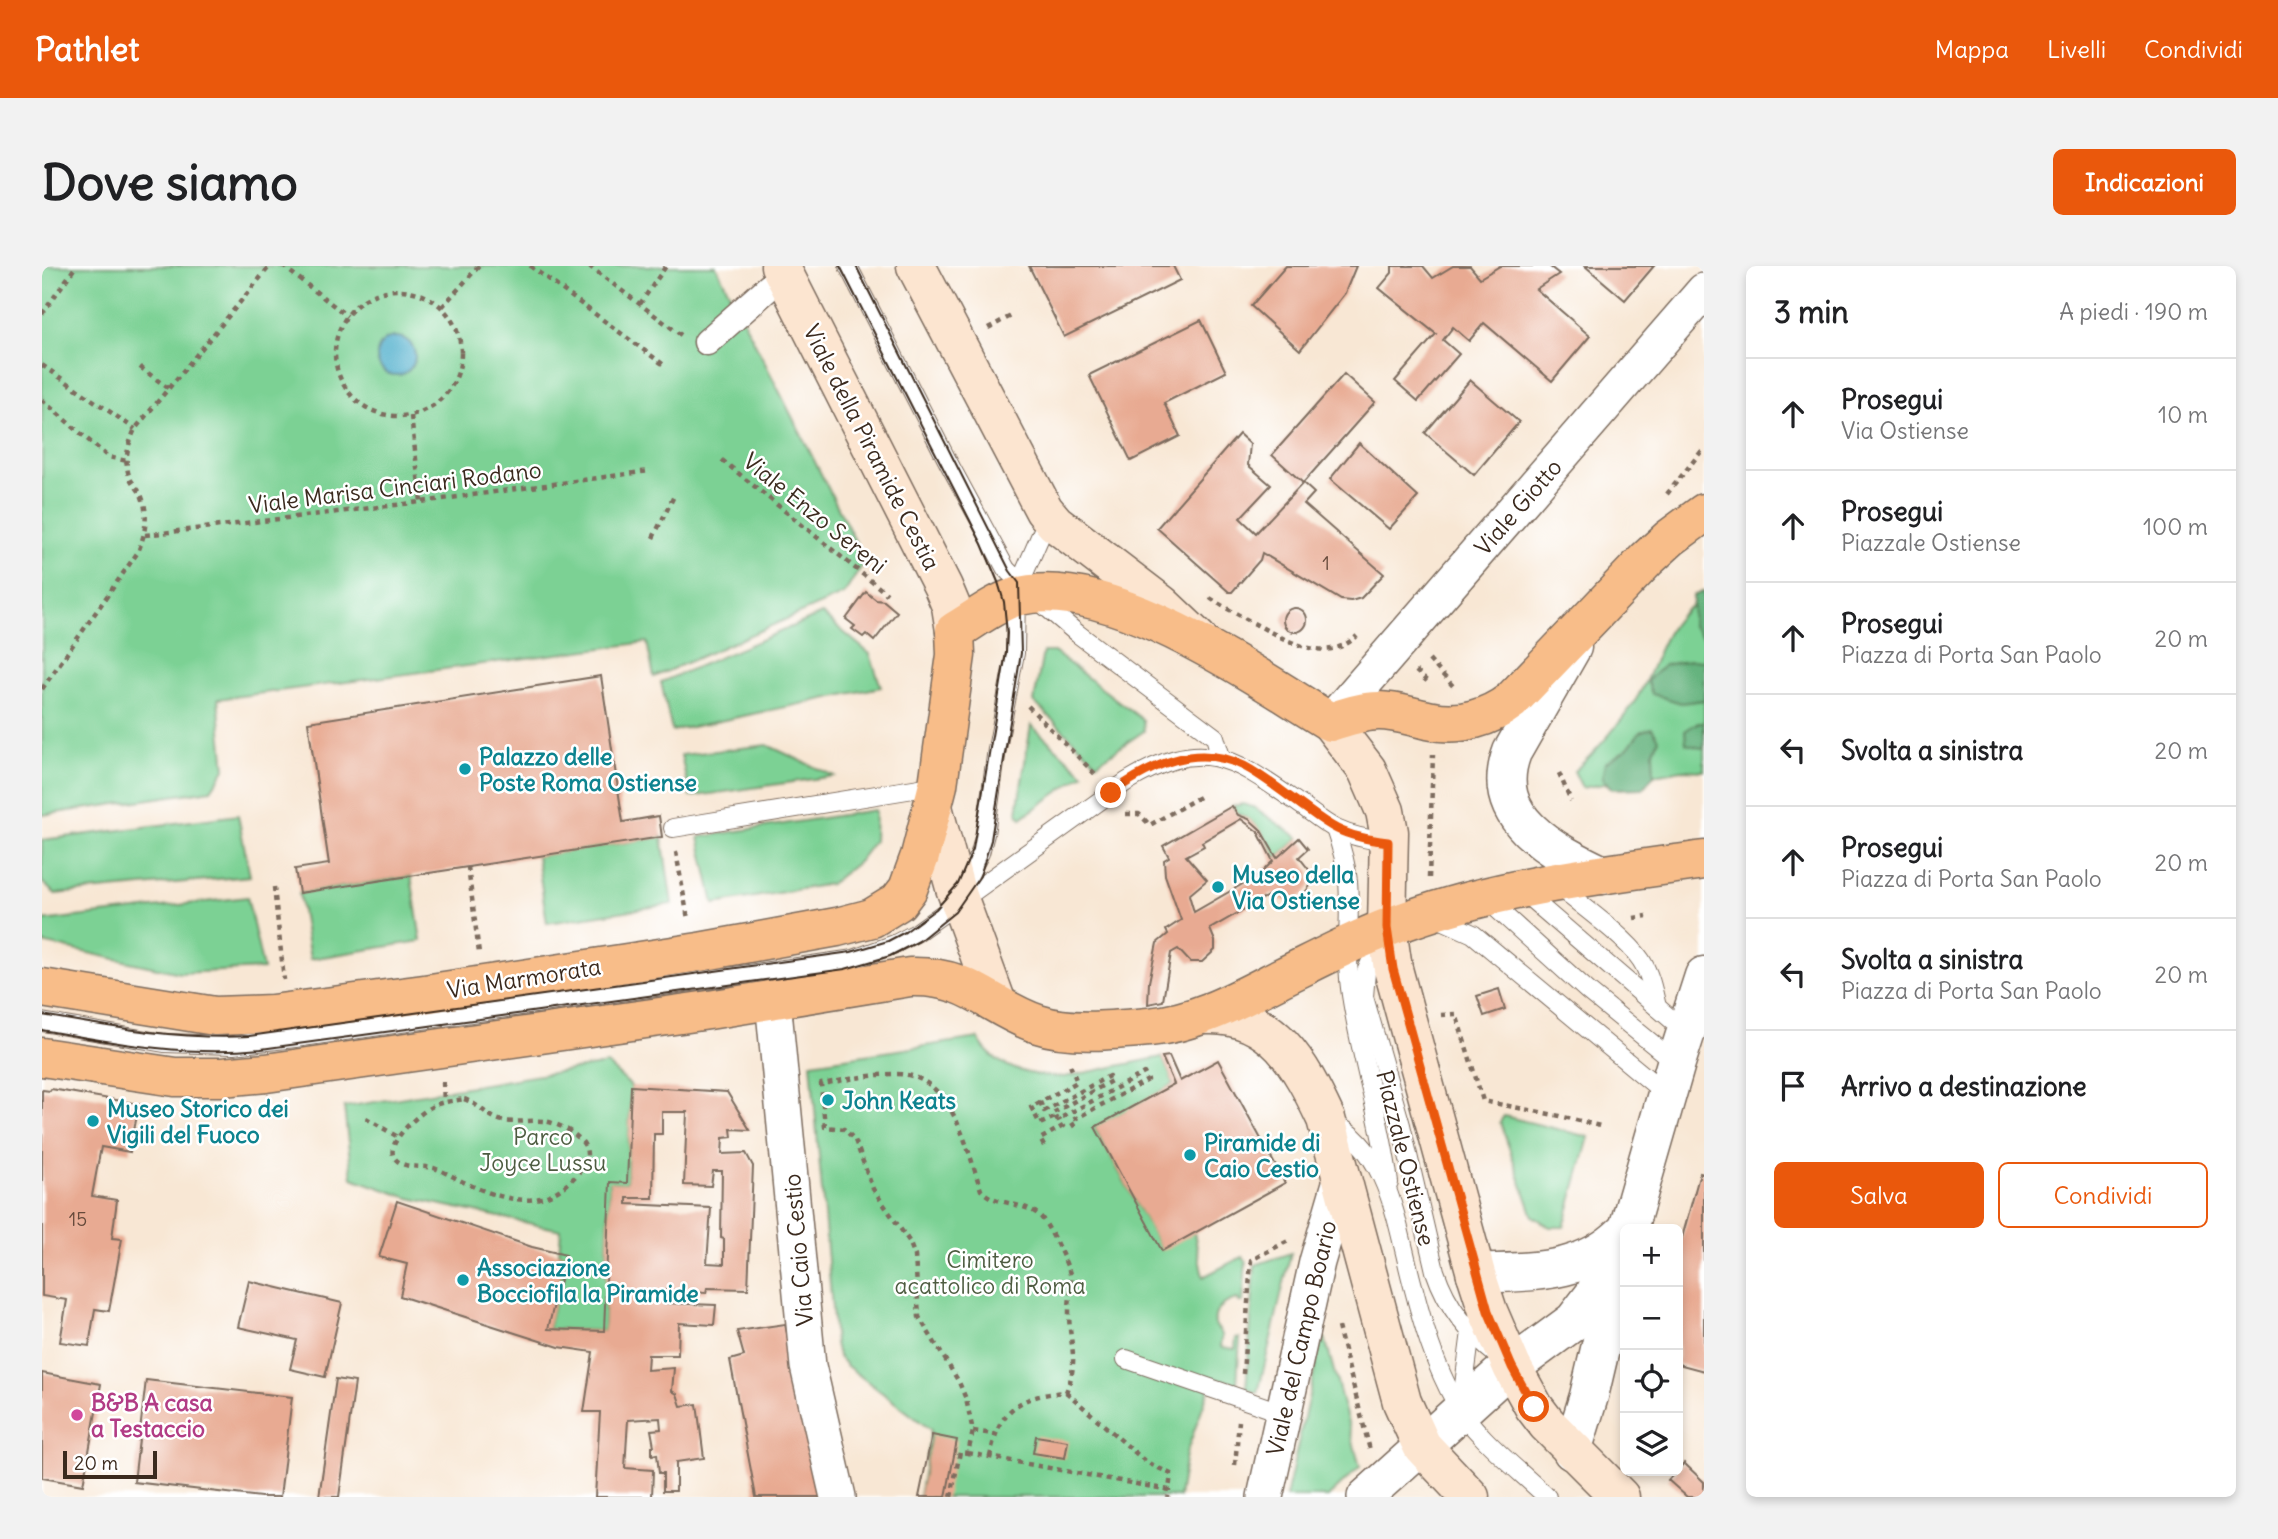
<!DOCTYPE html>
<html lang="it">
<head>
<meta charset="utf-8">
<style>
  :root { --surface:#fff; --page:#f2f2f2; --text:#202124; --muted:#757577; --line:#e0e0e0; --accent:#ea580c }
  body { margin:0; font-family:Delius,sans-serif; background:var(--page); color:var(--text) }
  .controls { position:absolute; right:21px; bottom:21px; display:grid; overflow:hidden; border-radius:10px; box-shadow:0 4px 10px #0003 }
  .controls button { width:63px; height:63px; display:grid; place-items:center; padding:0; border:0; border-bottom:2px solid var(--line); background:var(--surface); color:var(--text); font:35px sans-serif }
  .scale { position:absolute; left:21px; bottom:18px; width:94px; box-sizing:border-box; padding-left:7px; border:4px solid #3b2a1e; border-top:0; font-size:19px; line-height:24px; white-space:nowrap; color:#3b2a1e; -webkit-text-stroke:5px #fff; paint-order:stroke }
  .stop { position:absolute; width:21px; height:21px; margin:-16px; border:5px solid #ea580c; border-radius:50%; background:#fff }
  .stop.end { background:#ea580c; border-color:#fff; box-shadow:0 2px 7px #0008 }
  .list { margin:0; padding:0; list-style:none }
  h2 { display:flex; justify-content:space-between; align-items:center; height:91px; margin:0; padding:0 28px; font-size:30px }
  h2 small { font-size:23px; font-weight:400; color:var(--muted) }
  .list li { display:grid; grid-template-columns:46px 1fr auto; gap:21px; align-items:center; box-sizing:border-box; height:112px; padding:0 28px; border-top:2px solid var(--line) }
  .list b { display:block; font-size:26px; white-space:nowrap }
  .list p { margin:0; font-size:23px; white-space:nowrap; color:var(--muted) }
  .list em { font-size:23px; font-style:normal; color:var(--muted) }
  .actions { display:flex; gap:14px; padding:21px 28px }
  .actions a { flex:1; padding:16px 0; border:2px solid var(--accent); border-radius:10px; text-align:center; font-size:24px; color:var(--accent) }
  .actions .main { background:var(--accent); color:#fff }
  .icon { flex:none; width:38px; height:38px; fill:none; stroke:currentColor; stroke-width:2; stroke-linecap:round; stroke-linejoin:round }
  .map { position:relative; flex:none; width:1662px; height:1231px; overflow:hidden; border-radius:10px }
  header { display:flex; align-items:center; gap:42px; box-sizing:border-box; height:98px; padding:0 35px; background:var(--accent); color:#fff }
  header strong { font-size:33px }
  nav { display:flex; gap:38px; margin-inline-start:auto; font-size:24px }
  .intro { display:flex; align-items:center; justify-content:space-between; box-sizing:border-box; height:168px; padding:0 42px }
  h1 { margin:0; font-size:49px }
  .button { padding:18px 32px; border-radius:10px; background:var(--accent); color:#fff; font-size:24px; font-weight:700 }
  main { display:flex; gap:42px; padding:0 42px }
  aside { flex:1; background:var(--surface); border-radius:10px; box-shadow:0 4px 10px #0003 }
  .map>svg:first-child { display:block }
</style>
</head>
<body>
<header>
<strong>Pathlet</strong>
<nav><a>Mappa</a><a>Livelli</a><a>Condividi</a></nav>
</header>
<div class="intro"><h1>Dove siamo</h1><a class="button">Indicazioni</a></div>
<main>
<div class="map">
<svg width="1662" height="1231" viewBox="0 0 1662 1231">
  <rect width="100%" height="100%" fill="#fff"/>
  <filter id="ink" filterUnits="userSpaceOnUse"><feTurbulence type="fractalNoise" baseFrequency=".0143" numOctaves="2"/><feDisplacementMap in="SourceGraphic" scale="14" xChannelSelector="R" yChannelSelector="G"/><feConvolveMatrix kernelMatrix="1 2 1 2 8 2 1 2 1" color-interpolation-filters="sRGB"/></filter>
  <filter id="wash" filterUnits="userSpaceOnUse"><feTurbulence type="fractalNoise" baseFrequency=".00686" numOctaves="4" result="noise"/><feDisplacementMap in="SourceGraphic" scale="28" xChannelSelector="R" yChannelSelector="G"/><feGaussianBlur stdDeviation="1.57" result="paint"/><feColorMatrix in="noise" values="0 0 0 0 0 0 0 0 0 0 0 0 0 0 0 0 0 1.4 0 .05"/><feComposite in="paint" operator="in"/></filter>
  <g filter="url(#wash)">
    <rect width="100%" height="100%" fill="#f8e7d4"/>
    <g fill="#7cd194" stroke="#5c7e59" stroke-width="2">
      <polygon points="0,0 674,0 823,295 802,328 612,411 605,376 176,433 183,503 169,524 0,549"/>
      <path d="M1662,333V505L1640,504L1540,522L1532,505C1551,489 1584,451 1596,430C1616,396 1622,349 1662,333Z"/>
      <polygon points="780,348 828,388 839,421 630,465 619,416"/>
      <polygon points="1001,386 1012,386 1101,454 1102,465 1055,497 992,436"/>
      <polygon points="989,459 1042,508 979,552 975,546"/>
      <polygon points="725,479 792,510 648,531 639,489"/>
      <path d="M1201,538L1213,542L1257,572L1235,592C1228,581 1223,567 1212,558C1204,550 1196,550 1190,540Z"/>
      <polygon points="833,544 832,575 816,596 788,618 672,638 657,571"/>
      <polygon points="196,549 208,610 13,628 0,616 0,574"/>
      <polygon points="620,571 630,638 505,657 495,590"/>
      <polygon points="369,610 379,675 268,693 257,627"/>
      <polygon points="205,631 221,703 138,707 0,677 0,655"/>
      <path d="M936,772C951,802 990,811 1022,811L1120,791L1132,818L1053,862L1120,984L1152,966L1161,1011L1200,991L1204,994L1201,1036H1197L1196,1033C1184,1035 1170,1044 1173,1058C1174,1062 1179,1065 1180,1069C1181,1073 1179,1077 1179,1081L1193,1083L1194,1072H1198L1195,1117L1171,1112L1144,1188L1137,1231H877L889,1164L805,1100L796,1090L793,1077L769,797Z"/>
      <polygon points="565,798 589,820 585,917 568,916 562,1065 506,1063 524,989 517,987 519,964 367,932 310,912 302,841"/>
      <polygon points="1462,850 1547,871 1522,961 1508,961 1491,950 1458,856"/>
      <polygon points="1249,987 1216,1127 1204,1123 1213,999"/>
      <polygon points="1280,1072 1283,1072 1318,1201 1286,1231 1244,1231"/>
    </g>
    <g fill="#65b37e" stroke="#506e4e" stroke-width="2">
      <polygon points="1662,325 1662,373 1650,359 1651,330"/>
      <polygon points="1649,394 1662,395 1662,434 1639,437 1610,428 1605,415 1622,399"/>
      <polygon points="1655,457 1662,457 1662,483 1644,478 1643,465"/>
      <polygon points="1610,462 1617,473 1611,487 1612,509 1601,522 1570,523 1560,512 1563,497 1585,483 1598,466"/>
    </g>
    <circle fill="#4aacca" stroke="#426b74" stroke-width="2" cx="354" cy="90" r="19"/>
    <g id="blocks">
      <g fill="#e8aa92" fill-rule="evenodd">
        <polygon points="987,0 1131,0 1138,14 1022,71"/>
        <polygon points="1244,0 1314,0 1303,27 1258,84 1209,40"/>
        <polygon points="1350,0 1381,0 1391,12 1411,0 1428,0 1438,12 1458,0 1507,0 1517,8 1494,23 1548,70 1510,115 1442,57 1427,75 1411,61 1401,74 1417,88 1376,135 1353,115 1394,68 1337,22 1350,7"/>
        <polygon points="1543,0 1612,0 1583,34"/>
        <polygon points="1159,54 1184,106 1122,137 1138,170 1089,195 1047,109"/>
        <polygon points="1302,108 1333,136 1261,217 1230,189"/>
        <polygon points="1428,114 1477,156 1432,209 1383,167"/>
        <polygon points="1197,168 1208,178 1206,199 1229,219 1198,252 1214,267 1261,217 1272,227 1262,238 1342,308 1319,332 1309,335 1299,334 1220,287 1218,294 1190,326 1187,326 1115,262"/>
        <polygon points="1317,177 1376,231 1347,263 1288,213"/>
        <polygon points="824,326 834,334 842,335 855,346 832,375 824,368 821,371 810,363 813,360 804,353"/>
        <circle cx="1253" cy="354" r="12"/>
        <polygon points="559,410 581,556 617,550 620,571 257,627 253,603 287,598 266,456"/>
        <path d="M1190,540L1196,549L1207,553L1218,563L1235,592L1257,572L1266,583L1257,591L1268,605V620L1261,629L1248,636L1239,634L1231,627L1168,663L1173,675V684L1160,696H1148L1136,683L1129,687L1121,735L1106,738L1107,716L1115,677L1126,668L1124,664L1139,654L1123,609L1122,594L1127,591L1121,580ZM1199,553L1216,566L1231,595L1218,608L1152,646L1147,629L1165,614L1144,590L1162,580L1160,576Z"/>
        <polygon points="1457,723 1463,743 1442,750 1435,730"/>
        <polygon points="1127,790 1138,815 1176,794 1243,917 1120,985 1053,861 1132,818 1120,791"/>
        <path d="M589,820L685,826L708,864L689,863L690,871L681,872L680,888L704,887L711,900L706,1023L665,1022L664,1027L623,1024L622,1037L674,1039L672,1059L637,1057L636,1089H606L605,1104L632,1102L630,1125L635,1128L639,1140L655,1138L662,1192L634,1196V1225H621V1207H617L615,1188L610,1189V1180H612L609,1164L619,1163L618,1152L586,1154L583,1202L611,1204L610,1231H553L558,1146H542L551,1086L517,1081L358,1030L365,998L337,991L355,935L490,981L524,989L506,1063L562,1065L568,916L585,917ZM620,846H645L642,919L669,920L671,905H680L679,972L682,973V998L665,997L669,942L585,938V932H611L612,868H620Z"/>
        <polygon points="9,823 97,838 88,886 59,881 50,930 75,934 70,972 80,973 67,1045 53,1043 47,1080 18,1076 25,1034 0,1030 0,824 8,825"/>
        <polygon points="1658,907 1662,908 1662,1105 1636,1098 1636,986"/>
        <polygon points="207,1015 300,1037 283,1111 248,1103 255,1074 196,1061"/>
        <polygon points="743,1058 780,1231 714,1231 688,1094 702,1090 695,1065"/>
        <polygon points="0,1107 59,1118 41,1219 0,1212"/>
        <polygon points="294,1113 313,1116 297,1231 277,1231"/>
        <polygon points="104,1114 250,1131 238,1231 219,1231 92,1216"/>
        <polygon points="890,1169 915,1174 904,1231 877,1231"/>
        <polygon points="994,1170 1026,1175 1023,1192 991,1187"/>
        <polygon points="1642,1197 1662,1216 1662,1231 1645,1231 1626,1214"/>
      </g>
    </g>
  </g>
  <g filter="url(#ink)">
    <use href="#blocks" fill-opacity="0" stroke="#7d6c5e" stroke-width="2"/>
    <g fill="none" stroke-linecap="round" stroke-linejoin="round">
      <defs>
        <g id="service">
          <polyline points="806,0 905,194 964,303 990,329 1036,368 1173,471 1179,491"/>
          <polyline points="631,562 896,519"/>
          <path d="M1293,563C1299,580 1304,597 1306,615C1309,651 1303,686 1308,722C1317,788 1339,851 1347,917"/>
          <path d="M1512,617C1536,637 1583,670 1599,694C1608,708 1611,724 1615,741"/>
          <polyline points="1479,624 1644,766"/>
          <polyline points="918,626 938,587 943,568 955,483 973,387 974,326 1007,250"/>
          <polyline points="1443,632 1547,726 1634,797"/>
          <polyline points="1391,650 1431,668 1624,828"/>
          <path d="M1340,671L1324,706L1322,731L1359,859L1393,1005C1405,1041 1426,1067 1456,1090"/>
          <path d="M0,756L122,777L191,779L253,772L812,693L853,678L874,667L1084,516C1163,468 1191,492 1259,539C1270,547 1282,557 1294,563C1311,571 1329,574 1346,576"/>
          <path d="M1288,855C1349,885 1355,962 1371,1020C1381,1059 1393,1100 1413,1135C1431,1169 1477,1204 1505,1231"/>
          <polyline points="1084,1093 1241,1147"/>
          <polyline points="1420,1134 1430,1058"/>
        </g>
        <polyline id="pedestrian" points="665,76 742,8"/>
        <g id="minor">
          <polyline points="1288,456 1662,25"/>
          <polyline points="731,734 766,1100 796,1231"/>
          <polyline points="1223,1231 1275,996 1299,914"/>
          <polyline points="1323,1231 1380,1180"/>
        </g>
        <g id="tertiary">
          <path d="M1530,381L1470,486C1445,553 1511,585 1561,609"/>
          <polyline points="1586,963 1634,797 1662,710"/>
          <path d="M1434,1008C1489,1005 1540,1009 1582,967"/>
          <polyline points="1380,1180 1456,1111 1532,1055 1552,1029 1583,968"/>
          <polyline points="1530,1185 1547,1130 1575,1011"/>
        </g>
        <g id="secondary">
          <polyline points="738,0 901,321 909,340 913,365"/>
          <polyline points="874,0 1002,244 1013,257 1119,338 1156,373"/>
          <polyline points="1288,456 1325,504 1343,545 1347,566 1345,662 1351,703 1434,1008 1446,1045 1470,1101 1492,1141 1505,1158 1578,1231"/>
          <polyline points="891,541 913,622 955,737"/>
          <path d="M1164,749C1232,746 1259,800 1284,853L1360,1136L1380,1180L1428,1231"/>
        </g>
        <g id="primary">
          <path d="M0,722L173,750L230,748L382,728L657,686L795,661L830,652L856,636L866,623L878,590L896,519L914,389L913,365C932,354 953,337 974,331C1065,306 1212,410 1288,456C1304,451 1320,445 1337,445C1355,445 1373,452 1391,455C1419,460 1447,452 1469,435L1605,293L1628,272L1662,247"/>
          <path d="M0,791L133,811H180L224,807L667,744L868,711C929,709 946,741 996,758C1029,769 1072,764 1107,761C1155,757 1197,733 1240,711C1281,691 1322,669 1366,654C1459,620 1564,608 1662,594"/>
        </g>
      </defs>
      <use href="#service" stroke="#7d6c5e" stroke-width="20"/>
      <use href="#pedestrian" stroke="#7d6c5e" stroke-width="29"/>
      <use href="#minor" stroke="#7d6c5e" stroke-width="38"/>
      <use href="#tertiary" stroke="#7d6c5e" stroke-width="41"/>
      <use href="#secondary" stroke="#7d6c5e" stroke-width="41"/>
      <use href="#primary" stroke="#7d6c5e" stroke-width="41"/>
      <g stroke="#7d6c5e" stroke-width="4.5" stroke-dasharray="5 5" stroke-linecap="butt">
        <polyline points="241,0 305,50"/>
        <polyline points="488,0 622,99"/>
        <polyline points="547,0 639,69"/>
        <circle cx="356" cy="87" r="63"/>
        <polyline points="598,38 624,0"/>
        <polyline points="400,41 437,0"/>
        <polyline points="0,48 34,0"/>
        <polyline points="946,62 971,49"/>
        <polyline points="0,99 93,163"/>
        <polyline points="98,101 126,122"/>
        <polyline points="0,134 66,191 85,195"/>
        <polyline points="369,150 379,236"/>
        <polyline points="680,194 845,328"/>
        <polyline points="1625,228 1662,182"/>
        <polyline points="103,269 379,236 607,205"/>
        <polyline points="611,272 633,228"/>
        <path d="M1168,332C1183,342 1199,350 1215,359C1246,375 1284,399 1315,370"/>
        <polyline points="1387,394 1412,421"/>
        <polyline points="1374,405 1388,418"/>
        <path d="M0,423L96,286C103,269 107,249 100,231C98,224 91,219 88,212C81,195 86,179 93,163L228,0"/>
        <polyline points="986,440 1054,509"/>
        <polyline points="1517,507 1529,535"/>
        <polyline points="1084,548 1097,548 1108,559 1159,530"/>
        <polyline points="634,586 646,653"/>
        <polyline points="426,601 437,687"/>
        <polyline points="1387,612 1391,488"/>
        <polyline points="232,621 242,714"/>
        <polyline points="1592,652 1605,650"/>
        <polyline points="1399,749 1414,748 1441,835 1518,850 1562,861"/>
        <polyline points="1028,799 1035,816 998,836 1002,845 1067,810 1069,815 1011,847 1015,854 1102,807 1106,814 1029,855 1034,863"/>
        <polyline points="401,816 402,836"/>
        <path d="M422,833C437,838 446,852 461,855C474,857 488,854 501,855C514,856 537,868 543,880C546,886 545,892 544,897C511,944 474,940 426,918C415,913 403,906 392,902C379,899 360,904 352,891C343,877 378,846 391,840C401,835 412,835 422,833Z"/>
        <polyline points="998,836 989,841 998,858 1013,851"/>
        <polyline points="324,852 356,871"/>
        <polyline points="1002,880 998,873 1021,860 1017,853"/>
        <polyline points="1296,1061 1328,1184"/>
        <polyline points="1201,1108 1209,994 1246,975"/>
        <polyline points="1024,1126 1104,1196 1129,1208 1127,1224"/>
        <polyline points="926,1187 1127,1224 1126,1231"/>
        <path d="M948,1191C957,1143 976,1130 1024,1126C1038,1094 1027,1078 1027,1046C1027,1033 1030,1021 1028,1008C1026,999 1005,956 998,950C982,935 953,940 939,924C925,883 910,808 855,808C830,808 804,814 779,818L783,861L802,863L813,874L831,923L867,975L873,990L877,1051L917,1116L924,1133L931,1165L952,1168"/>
        <polyline points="1193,1199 1197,1155"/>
        <polyline points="909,1231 918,1186 926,1187 931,1165"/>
      </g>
      <use href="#service" stroke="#fff" stroke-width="18"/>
      <use href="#pedestrian" stroke="#fff" stroke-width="26"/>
      <use href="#minor" stroke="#fff" stroke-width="35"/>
      <use href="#tertiary" stroke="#fff" stroke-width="38"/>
      <use href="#secondary" stroke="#fce5d0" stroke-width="38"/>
      <use href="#primary" stroke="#f8bd89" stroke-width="38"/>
      <g stroke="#3b2a1e" stroke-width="2">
        <path d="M0,749C68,761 138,774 207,770L809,686L846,675L863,666L894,643L916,618L931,583L964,387L965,367L962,336L956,316L940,278L798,0"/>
        <path d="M0,764C73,777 144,791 219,783L803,703L848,690L877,675L913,646L938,610L949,574L979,387L977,317L968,305L814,0"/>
      </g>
    </g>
  </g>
  <g fill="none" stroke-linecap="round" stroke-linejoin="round" filter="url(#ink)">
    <path stroke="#ea580c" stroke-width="9" d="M1069,527C1109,499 1154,476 1202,500C1221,510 1238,524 1255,536C1268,545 1281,556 1295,563C1311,571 1329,574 1346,576L1345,662L1351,703L1446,1045L1470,1101L1492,1141"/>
  </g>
  <g fill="#0f9aa8" stroke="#fff" stroke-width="2.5">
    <circle cx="423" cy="503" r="7"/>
    <circle cx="1176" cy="621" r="7"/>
    <circle cx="786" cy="834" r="7"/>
    <circle cx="51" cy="855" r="7"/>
    <circle cx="1148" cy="889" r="7"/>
    <circle cx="421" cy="1014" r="7"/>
  </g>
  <circle fill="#d1479c" stroke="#fff" stroke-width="2.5" cx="35" cy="1149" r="7"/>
  <g text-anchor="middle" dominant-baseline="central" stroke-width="5" stroke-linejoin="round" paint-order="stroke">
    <g font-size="19" fill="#664a3b">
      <text x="1284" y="297">1</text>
      <text x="36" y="953">15</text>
    </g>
    <g font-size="23" fill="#3b2a1e" stroke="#fff">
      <text transform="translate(830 181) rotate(63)">Viale della Piramide Cestia</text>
      <text transform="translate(353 221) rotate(-7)">Viale Marisa Cinciari Rodano</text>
      <text transform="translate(1476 241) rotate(-49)">Viale Giotto</text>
      <text transform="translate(773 247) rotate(39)">Viale Enzo Sereni</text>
      <text transform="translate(482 712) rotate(-9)">Via Marmorata</text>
      <text transform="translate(1364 892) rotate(76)">Piazzale Ostiense</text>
      <text transform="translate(756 984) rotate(-95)">Via Caio Cestio</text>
      <text transform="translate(1259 1072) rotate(-77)">Viale del Campo Boario</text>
    </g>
    <g font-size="23" font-weight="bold" fill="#0d838f" stroke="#fff" text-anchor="start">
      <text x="437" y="490">Palazzo delle<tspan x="437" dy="26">Poste Roma Ostiense</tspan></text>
      <text x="1190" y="608">Museo della<tspan x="1190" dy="26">Via Ostiense</tspan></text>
      <text x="800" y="834">John Keats</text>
      <text x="65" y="842">Museo Storico dei<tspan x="65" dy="26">Vigili del Fuoco</tspan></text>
      <text x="1162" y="876">Piramide di<tspan x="1162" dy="26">Caio Cestio</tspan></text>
      <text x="435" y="1001">Associazione<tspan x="435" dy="26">Bocciofila la Piramide</tspan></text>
    </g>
    <g font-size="23" fill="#4e5c41" stroke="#fff">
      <text x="501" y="870">Parco<tspan x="501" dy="26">Joyce Lussu</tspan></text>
      <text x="948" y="993">Cimitero<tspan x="948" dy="26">acattolico di Roma</tspan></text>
    </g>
    <g font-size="23" font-weight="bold" fill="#b23c85" stroke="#fff" text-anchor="start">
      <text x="49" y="1136">B&amp;B A casa<tspan x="49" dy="26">a Testaccio</tspan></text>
    </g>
  </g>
</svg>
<div class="controls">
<button>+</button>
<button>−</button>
<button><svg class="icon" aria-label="locate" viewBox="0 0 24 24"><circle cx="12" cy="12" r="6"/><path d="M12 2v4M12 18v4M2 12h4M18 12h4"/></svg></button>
<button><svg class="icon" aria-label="layers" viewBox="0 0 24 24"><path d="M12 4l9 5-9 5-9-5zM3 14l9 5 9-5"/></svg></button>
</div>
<div class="scale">20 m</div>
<div class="stop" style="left:1492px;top:1141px"></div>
<div class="stop end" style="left:1069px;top:527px"></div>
</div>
<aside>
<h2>3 min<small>A piedi · 190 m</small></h2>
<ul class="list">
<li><svg class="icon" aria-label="ahead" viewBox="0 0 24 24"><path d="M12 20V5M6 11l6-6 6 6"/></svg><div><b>Prosegui</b><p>Via Ostiense</p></div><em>10 m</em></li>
<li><svg class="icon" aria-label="ahead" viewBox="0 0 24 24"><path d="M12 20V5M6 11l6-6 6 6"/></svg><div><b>Prosegui</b><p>Piazzale Ostiense</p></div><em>100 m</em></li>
<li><svg class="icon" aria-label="ahead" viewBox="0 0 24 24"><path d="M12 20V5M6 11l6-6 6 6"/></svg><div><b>Prosegui</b><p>Piazza di Porta San Paolo</p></div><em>20 m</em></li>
<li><svg class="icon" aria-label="left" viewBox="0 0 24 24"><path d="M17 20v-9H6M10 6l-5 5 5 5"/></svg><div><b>Svolta a sinistra</b></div><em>20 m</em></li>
<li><svg class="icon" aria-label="ahead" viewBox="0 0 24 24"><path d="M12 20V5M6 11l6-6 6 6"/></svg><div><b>Prosegui</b><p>Piazza di Porta San Paolo</p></div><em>20 m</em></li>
<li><svg class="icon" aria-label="left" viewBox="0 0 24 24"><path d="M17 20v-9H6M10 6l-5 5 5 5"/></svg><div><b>Svolta a sinistra</b><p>Piazza di Porta San Paolo</p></div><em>20 m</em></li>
<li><svg class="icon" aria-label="arrive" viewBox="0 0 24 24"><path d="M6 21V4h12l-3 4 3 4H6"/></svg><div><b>Arrivo a destinazione</b></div></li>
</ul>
<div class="actions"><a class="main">Salva</a><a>Condividi</a></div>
</aside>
</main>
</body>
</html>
